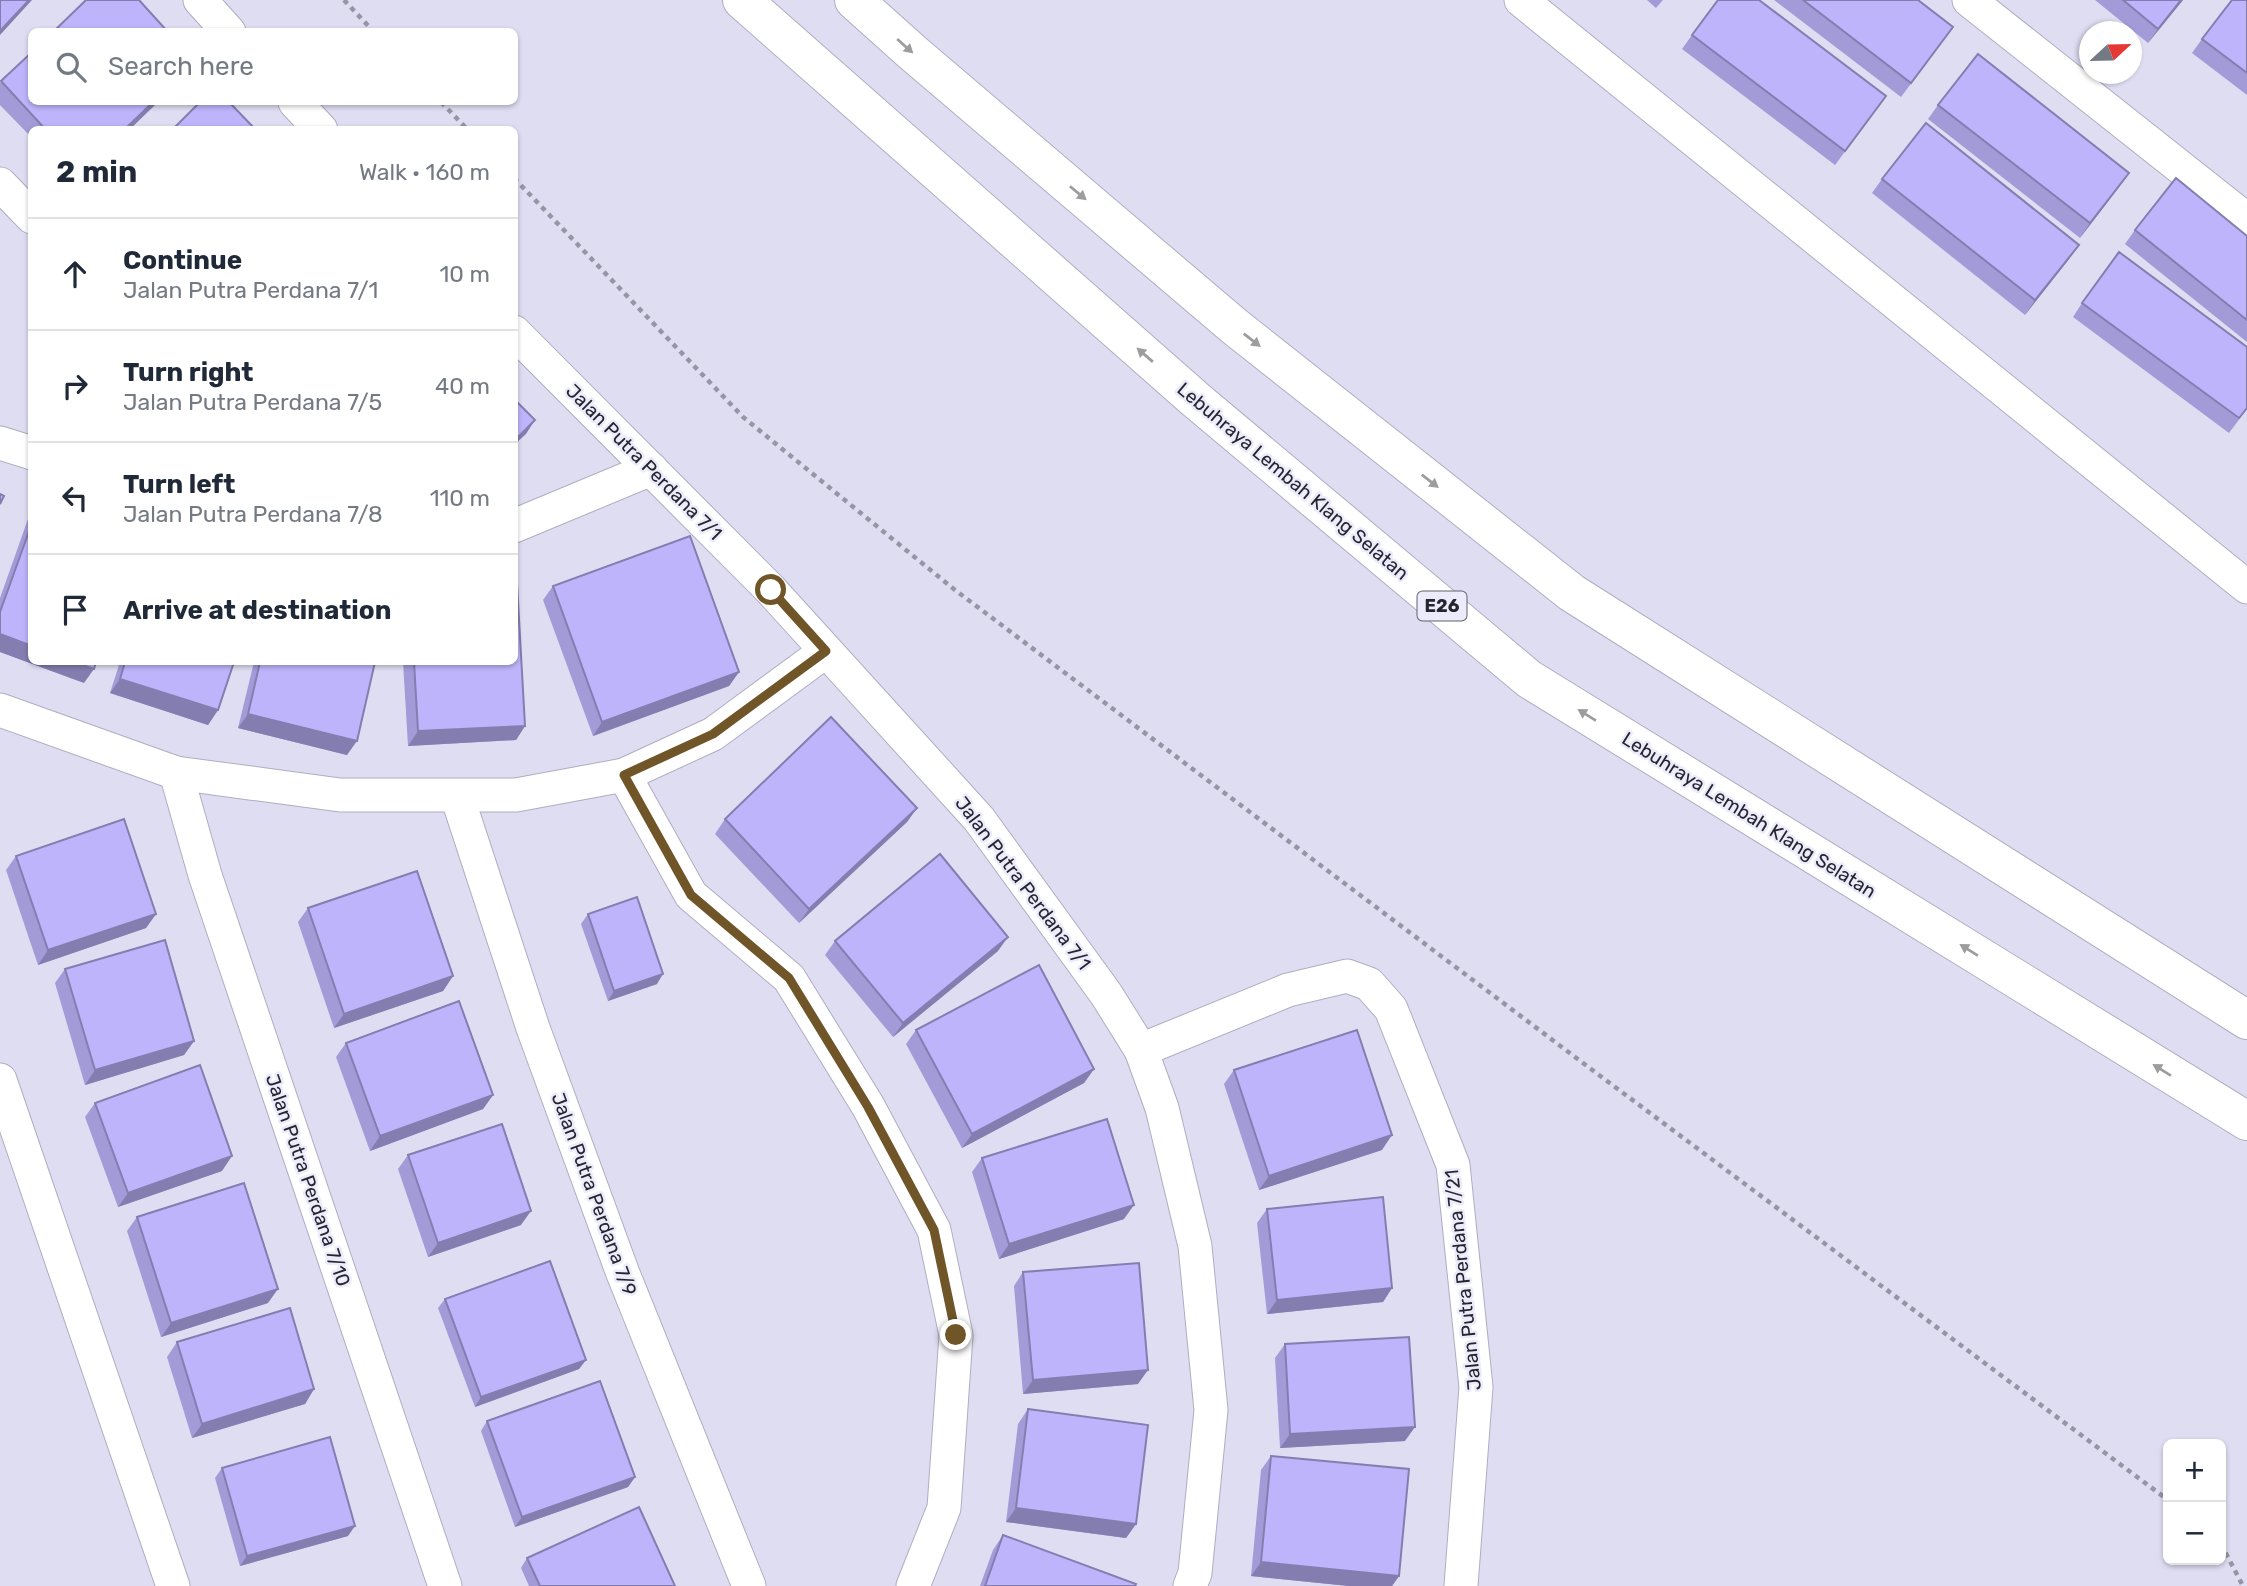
<!DOCTYPE html>
<html lang="en">
<head>
<meta charset="utf-8">
<style>
  :root { --surface:#fff; --page:#f2f2f3; --text:#1f2937; --muted:#747a83; --line:#e0e1e3 }
  body { margin:0; font-family:Rubik,sans-serif; background:var(--page); color:var(--text) }
  .controls { position:absolute; right:21px; bottom:21px; display:grid; overflow:hidden; border-radius:10px; box-shadow:0 2px 5px #0004 }
  .controls button { width:63px; height:63px; display:grid; place-items:center; padding:0; border:0; border-bottom:2px solid var(--line); background:var(--surface); color:var(--text); font:35px sans-serif }
  .compass { position:absolute; left:2079px; top:21px; width:63px; height:63px; border-radius:50%; background:var(--surface); box-shadow:0 2px 5px #0004; rotate:68deg }
  .stop { position:absolute; width:21px; height:21px; margin:-16px; border:5px solid #6f5527; border-radius:50%; background:#fff }
  .stop.end { background:#6f5527; border-color:#fff; box-shadow:0 2px 7px #0008 }
  .list { margin:0; padding:0; list-style:none }
  h2 { display:flex; justify-content:space-between; align-items:center; height:91px; margin:0; padding:0 28px; font-size:30px }
  h2 small { font-size:23px; font-weight:400; color:var(--muted) }
  .list li { display:grid; grid-template-columns:46px 1fr auto; gap:21px; align-items:center; box-sizing:border-box; height:112px; padding:0 28px; border-top:2px solid var(--line) }
  .list b { display:block; font-size:26px; white-space:nowrap }
  .list p { margin:0; font-size:23px; white-space:nowrap; color:var(--muted) }
  .list em { font-size:23px; font-style:normal; color:var(--muted) }
  .icon { flex:none; width:38px; height:38px; fill:none; stroke:currentColor; stroke-width:2; stroke-linecap:round; stroke-linejoin:round }
  .map { position:relative; flex:none; width:2247px; height:1586px; overflow:hidden }
  .search { position:absolute; background:var(--surface); box-shadow:0 2px 5px #0004; left:28px; top:28px; width:490px; height:77px; display:flex; align-items:center; gap:18px; box-sizing:border-box; padding:0 24px; border-radius:10px; color:var(--muted); font-size:26px }
  .panel { position:absolute; background:var(--surface); box-shadow:0 2px 5px #0004; left:28px; top:126px; width:490px; height:539px; border-radius:10px }
  .map>svg:first-child { display:block }
</style>
</head>
<body>
<div class="map">
<svg width="2247" height="1586" viewBox="0 0 2247 1586">
  <rect width="100%" height="100%" fill="#dfddf2"/>
  <g fill="none" stroke-linecap="round" stroke-linejoin="round">
    <defs>
      <g id="minor">
        <polyline points="200,0 229,32"/>
        <polyline points="1521,0 2247,587"/>
        <polyline points="1969,0 2247,220"/>
        <polyline points="295,102 321,130"/>
        <polyline points="0,184 32,217"/>
        <polyline points="514,332 771,590 979,819 1106,994 1141,1050 1162,1108 1195,1246 1211,1410 1195,1573 1190,1586"/>
        <polyline points="0,443 32,453"/>
        <polyline points="514,526 651,469"/>
        <polyline points="0,710 176,773 340,795 516,795 624,775 713,734 826,651"/>
        <polyline points="176,773 205,875 445,1586"/>
        <polyline points="624,775 691,895 789,978 868,1106 934,1230 956,1335 944,1508 913,1586"/>
        <polyline points="457,796 533,1028 622,1271 749,1586"/>
        <polyline points="1141,1050 1288,990 1347,976 1369,984 1391,1009 1453,1165 1476,1387 1461,1586"/>
        <polyline points="0,1080 173,1586"/>
      </g>
      <g id="motorway">
        <polyline points="742,0 1196,400 1529,679 2247,1121"/>
        <polyline points="854,0 912,52 1234,326 1572,593 2247,1020"/>
      </g>
    </defs>
    <use href="#minor" stroke="#afadc1" stroke-width="35"/>
    <use href="#motorway" stroke="#afadc1" stroke-width="40"/>
    <g stroke="#9695a4" stroke-width="4.5" stroke-dasharray="5 5" stroke-linecap="butt">
      <polyline points="344,0 374,32"/>
      <polyline points="441,102 468,130"/>
      <polyline points="514,178 743,417 955,590 1591,1069 2168,1500"/>
      <polyline points="2221,1544 2243,1586"/>
    </g>
    <use href="#minor" stroke="#fff" stroke-width="33"/>
    <use href="#motorway" stroke="#fff" stroke-width="38"/>
  </g>
  <g fill="#a39bd8">
    <polygon points="1647,0 1663,0 1656,8"/>
    <polygon points="1774,0 1918,0 1943,41 1901,97"/>
    <polygon points="2095,0 2183,0 2148,43"/>
    <polygon points="2247,0 2247,95 2192,53 2202,39"/>
    <polygon points="1692,35 1876,110 1835,165 1682,49"/>
    <polygon points="32,52 32,102 158,102 129,130 32,130 32,138 0,105 0,83"/>
    <polygon points="1938,105 2119,187 2080,238 1928,119"/>
    <polygon points="1882,179 2069,259 2025,315 1872,193"/>
    <polygon points="2135,230 2247,236 2247,342 2125,244"/>
    <polygon points="2082,303 2247,409 2229,433 2073,317"/>
    <polygon points="32,514 32,662 84,683 0,652 0,598 28,519"/>
    <polygon points="553,586 739,672 729,686 593,736 543,600"/>
    <polygon points="120,662 234,662 218,710 208,725 110,693"/>
    <polygon points="254,662 375,662 347,755 238,728"/>
    <polygon points="403,662 514,662 525,726 516,740 408,746"/>
    <polygon points="917,808 907,822 799,923 715,834 725,819"/>
    <polygon points="16,856 156,914 146,928 38,965 6,870"/>
    <polygon points="308,908 453,976 443,991 334,1028 298,922"/>
    <polygon points="588,914 657,984 608,1001 581,924"/>
    <polygon points="835,941 998,951 893,1037 825,955"/>
    <polygon points="65,969 194,1041 184,1055 85,1085 55,983"/>
    <polygon points="916,1030 1094,1069 1084,1083 962,1148 906,1044"/>
    <polygon points="346,1043 493,1095 483,1109 370,1151 336,1057"/>
    <polygon points="1234,1070 1382,1150 1259,1190 1224,1084"/>
    <polygon points="95,1103 222,1171 118,1207 85,1117"/>
    <polygon points="408,1155 521,1225 428,1257 398,1169"/>
    <polygon points="982,1158 1124,1219 999,1259 972,1172"/>
    <polygon points="1267,1209 1392,1288 1383,1302 1267,1314 1257,1223"/>
    <polygon points="137,1217 268,1303 161,1337 127,1231"/>
    <polygon points="1023,1272 1138,1384 1023,1394 1014,1286"/>
    <polygon points="445,1299 586,1360 579,1369 475,1407 438,1308"/>
    <polygon points="177,1342 314,1389 305,1404 192,1438 167,1357"/>
    <polygon points="1285,1344 1405,1441 1280,1448 1275,1358"/>
    <polygon points="1028,1409 1136,1524 1126,1538 1006,1522 1018,1424"/>
    <polygon points="487,1421 635,1477 628,1487 515,1527 481,1431"/>
    <polygon points="1271,1456 1399,1576 1392,1586 1349,1586 1251,1576 1261,1470"/>
    <polygon points="222,1468 348,1536 240,1566 215,1478"/>
    <polygon points="1003,1535 1135,1586 980,1586 993,1550"/>
    <polygon points="527,1558 675,1586 529,1586 521,1568"/>
  </g>
  <g fill="#847eb0">
    <polygon points="29,0 32,0 0,35 0,31"/>
    <polygon points="2181,0 2183,0 2148,43 2158,29"/>
    <polygon points="153,102 158,102 129,130 124,130"/>
    <polygon points="2129,173 2119,187 2080,238 2090,223"/>
    <polygon points="2079,245 2069,259 2025,315 2035,300"/>
    <polygon points="535,420 526,434 514,445 514,441"/>
    <polygon points="0,634 32,646 32,662 74,662 94,669 84,683 0,652"/>
    <polygon points="739,672 729,686 593,736 602,722"/>
    <polygon points="120,679 218,710 208,725 110,693"/>
    <polygon points="248,714 357,741 347,755 238,728"/>
    <polygon points="525,726 516,740 408,746 418,731"/>
    <polygon points="917,808 907,822 799,923 809,909"/>
    <polygon points="156,914 146,928 38,965 48,950"/>
    <polygon points="1008,937 998,951 893,1037 903,1023"/>
    <polygon points="663,974 657,984 608,1001 614,991"/>
    <polygon points="453,976 443,991 334,1028 344,1014"/>
    <polygon points="194,1041 184,1055 85,1085 95,1070"/>
    <polygon points="1094,1069 1084,1083 962,1148 972,1134"/>
    <polygon points="493,1095 483,1109 370,1151 380,1136"/>
    <polygon points="1392,1135 1382,1150 1259,1190 1269,1176"/>
    <polygon points="232,1156 222,1171 118,1207 128,1193"/>
    <polygon points="1134,1205 1124,1219 999,1259 1009,1244"/>
    <polygon points="531,1211 521,1225 428,1257 438,1243"/>
    <polygon points="1392,1288 1383,1302 1267,1314 1277,1300"/>
    <polygon points="278,1289 268,1303 161,1337 171,1323"/>
    <polygon points="586,1360 579,1369 475,1407 481,1397"/>
    <polygon points="1148,1370 1138,1384 1023,1394 1033,1380"/>
    <polygon points="314,1389 305,1404 192,1438 202,1424"/>
    <polygon points="1415,1427 1405,1441 1280,1448 1290,1434"/>
    <polygon points="635,1477 628,1487 515,1527 522,1517"/>
    <polygon points="1016,1508 1136,1524 1126,1538 1006,1522"/>
    <polygon points="355,1526 348,1536 240,1566 247,1556"/>
    <polygon points="1261,1562 1399,1576 1392,1586 1349,1586 1251,1576"/>
  </g>
  <g fill="#bdb4fb" stroke="#847eb0" stroke-width="2">
    <polygon points="0,0 29,0 0,31"/>
    <polygon points="86,0 139,0 168,32 53,32"/>
    <polygon points="1718,0 1759,0 1886,96 1845,151 1692,35"/>
    <polygon points="1803,0 1918,0 1953,27 1911,83"/>
    <polygon points="2123,0 2181,0 2158,29"/>
    <polygon points="2232,0 2247,0 2247,73 2202,39"/>
    <polygon points="32,52 32,102 153,102 124,130 46,130 1,81"/>
    <polygon points="1978,54 2129,173 2090,223 1938,105"/>
    <polygon points="200,102 229,102 256,130 172,130"/>
    <polygon points="1926,123 2079,245 2035,300 1882,179"/>
    <polygon points="2176,178 2247,236 2247,320 2135,230"/>
    <polygon points="2119,252 2247,347 2247,408 2239,418 2082,303"/>
    <polygon points="514,399 535,420 514,441"/>
    <polygon points="0,494 4,496 0,504"/>
    <polygon points="32,523 32,646 0,634 0,612"/>
    <polygon points="690,536 739,672 602,722 553,586"/>
    <polygon points="514,583 517,583 525,726 418,731 414,662 514,662"/>
    <polygon points="74,662 96,662 94,669"/>
    <polygon points="125,662 234,662 218,710 120,679"/>
    <polygon points="260,662 375,662 357,741 248,714"/>
    <polygon points="831,717 917,808 809,909 725,819"/>
    <polygon points="124,819 156,914 48,950 16,856"/>
    <polygon points="940,854 1008,937 903,1023 835,941"/>
    <polygon points="417,871 453,976 344,1014 308,908"/>
    <polygon points="637,897 663,974 614,991 588,914"/>
    <polygon points="165,940 194,1041 95,1070 65,969"/>
    <polygon points="1039,965 1094,1069 972,1134 916,1030"/>
    <polygon points="459,1001 493,1095 380,1136 346,1043"/>
    <polygon points="1357,1030 1392,1135 1269,1176 1234,1070"/>
    <polygon points="200,1065 232,1156 128,1193 95,1103"/>
    <polygon points="1107,1119 1134,1205 1009,1244 982,1158"/>
    <polygon points="502,1124 531,1211 438,1243 408,1155"/>
    <polygon points="244,1183 278,1289 171,1323 137,1217"/>
    <polygon points="1383,1197 1392,1288 1277,1300 1267,1209"/>
    <polygon points="550,1261 586,1360 481,1397 445,1299"/>
    <polygon points="1139,1263 1148,1370 1033,1380 1023,1272"/>
    <polygon points="290,1308 314,1389 202,1424 177,1342"/>
    <polygon points="1409,1337 1415,1427 1290,1434 1285,1344"/>
    <polygon points="600,1381 635,1477 522,1517 487,1421"/>
    <polygon points="1028,1409 1148,1425 1136,1524 1016,1508"/>
    <polygon points="330,1437 355,1526 247,1556 222,1468"/>
    <polygon points="1271,1456 1409,1469 1399,1576 1261,1562"/>
    <polygon points="639,1507 675,1586 540,1586 527,1558"/>
    <polygon points="1003,1535 1136,1584 1135,1586 985,1586"/>
  </g>
  <defs><path id="oneway-solid" d="M-6-.8H1V-3.2L6.5 0L1 3.2V.8H-6Z" transform="scale(1.75)"/></defs>
  <g fill="#9d9da0">
    <use href="#oneway-solid" transform="translate(905 46) rotate(42)"/>
    <use href="#oneway-solid" transform="translate(1078 193) rotate(40)"/>
    <use href="#oneway-solid" transform="translate(1252 340) rotate(38)"/>
    <use href="#oneway-solid" transform="translate(1145 355) rotate(-139)"/>
    <use href="#oneway-solid" transform="translate(1430 481) rotate(38)"/>
    <use href="#oneway-solid" transform="translate(1587 715) rotate(-148)"/>
    <use href="#oneway-solid" transform="translate(1969 950) rotate(-148)"/>
    <use href="#oneway-solid" transform="translate(2162 1070) rotate(-148)"/>
  </g>
  <g fill="none" stroke-linecap="round" stroke-linejoin="round">
    <polyline stroke="#6f5527" stroke-width="9" points="771,590 826,651 713,734 624,775 691,895 789,978 868,1107 934,1230 956,1335"/>
  </g>
  <g text-anchor="middle" dominant-baseline="central" stroke-width="5" stroke-linejoin="round" paint-order="stroke">
    <rect fill="#ecebfc" stroke="#61606b" stroke-width="2" x="1417.5" y="591.5" width="49" height="29" rx="5"/>
    <g font-size="18" font-weight="bold" fill="#26252d">
      <text x="1442" y="606">E26</text>
    </g>
    <g font-size="19" fill="#26252d" stroke="#ecebfc">
      <text transform="translate(644 462) rotate(45)">Jalan Putra Perdana 7/1</text>
      <text transform="translate(1293 481) rotate(40)">Lebuhraya Lembah Klang Selatan</text>
      <text transform="translate(1749 815) rotate(32)">Lebuhraya Lembah Klang Selatan</text>
      <text transform="translate(1023 883) rotate(53)">Jalan Putra Perdana 7/1</text>
      <text transform="translate(308 1180) rotate(71)">Jalan Putra Perdana 7/10</text>
      <text transform="translate(594 1194) rotate(70)">Jalan Putra Perdana 7/9</text>
      <text transform="translate(1463 1280) rotate(-96)">Jalan Putra Perdana 7/21</text>
    </g>
  </g>
</svg>
<div class="controls">
<button>+</button>
<button>−</button>
</div>
<svg class="compass" viewBox="-18 -18 36 36"><path d="M0-13l5 13h-10z" fill="#e53935"/><path d="M0 13l5-13h-10z" fill="#747a83"/></svg>
<div class="stop" style="left:771px;top:590px"></div>
<div class="stop end" style="left:956px;top:1335px"></div>
<div class="search"><svg class="icon" aria-label="search" viewBox="0 0 24 24"><circle cx="10" cy="10" r="6"/><path d="M15 15l6 6"/></svg>Search here</div>
<section class="panel">
<h2>2 min<small>Walk · 160 m</small></h2>
<ul class="list">
<li><svg class="icon" aria-label="ahead" viewBox="0 0 24 24"><path d="M12 20V5M6 11l6-6 6 6"/></svg><div><b>Continue</b><p>Jalan Putra Perdana 7/1</p></div><em>10 m</em></li>
<li><svg class="icon" aria-label="right" viewBox="0 0 24 24"><path d="M7 20v-9h11M14 6l5 5-5 5"/></svg><div><b>Turn right</b><p>Jalan Putra Perdana 7/5</p></div><em>40 m</em></li>
<li><svg class="icon" aria-label="left" viewBox="0 0 24 24"><path d="M17 20v-9H6M10 6l-5 5 5 5"/></svg><div><b>Turn left</b><p>Jalan Putra Perdana 7/8</p></div><em>110 m</em></li>
<li><svg class="icon" aria-label="arrive" viewBox="0 0 24 24"><path d="M6 21V4h12l-3 4 3 4H6"/></svg><div><b>Arrive at destination</b></div></li>
</ul>
</section>
</div>
</body>
</html>
